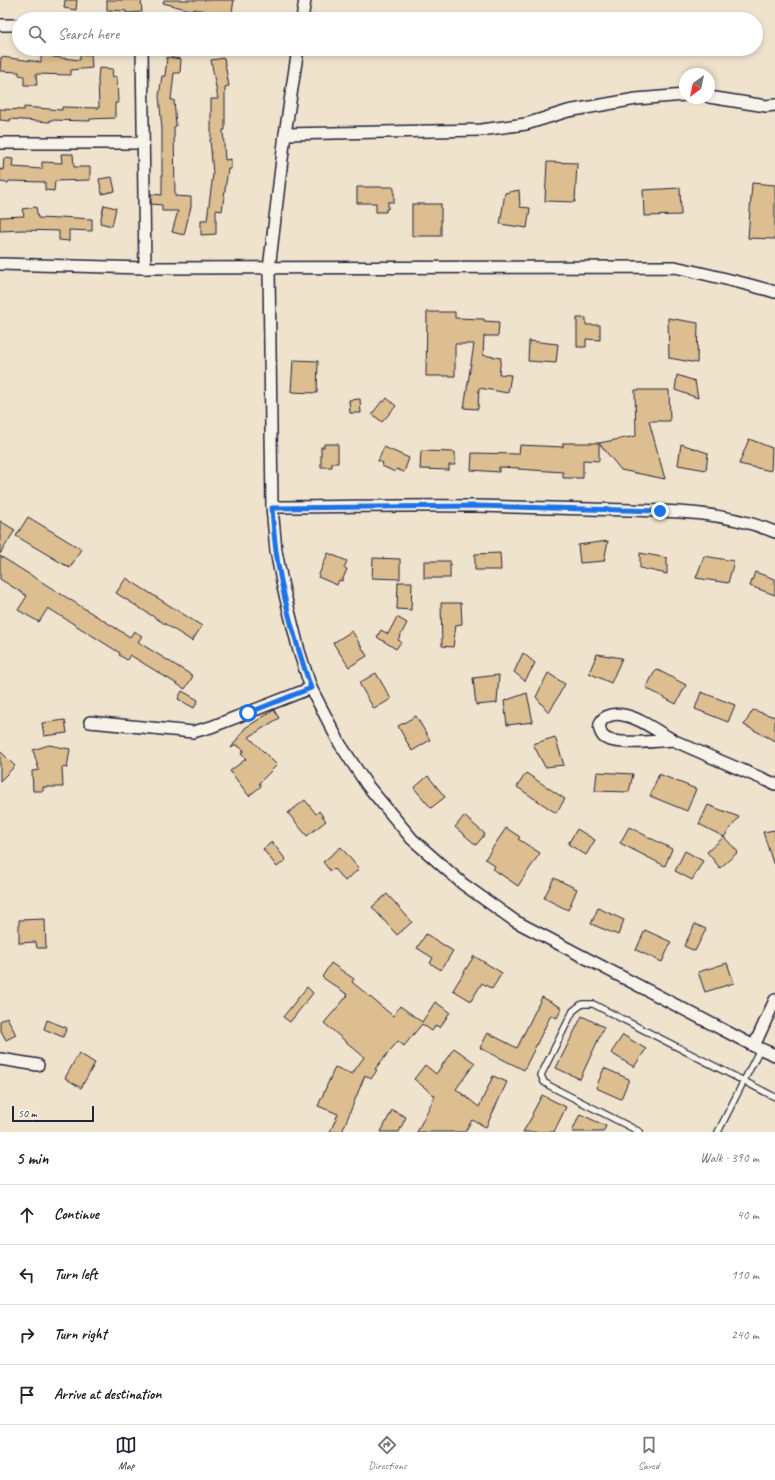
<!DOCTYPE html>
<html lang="en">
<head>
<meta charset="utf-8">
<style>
  :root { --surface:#fff; --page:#f2f2f2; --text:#222; --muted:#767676; --line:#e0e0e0; --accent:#22223b }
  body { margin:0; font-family:Caveat,sans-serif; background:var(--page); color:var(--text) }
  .compass { position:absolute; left:679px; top:68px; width:36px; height:36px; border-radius:50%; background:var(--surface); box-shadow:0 2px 6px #0003; rotate:213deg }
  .scale { position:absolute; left:12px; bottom:10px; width:82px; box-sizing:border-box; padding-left:4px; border:2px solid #22223b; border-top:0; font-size:11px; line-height:14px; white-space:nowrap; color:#22223b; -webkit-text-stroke:3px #f7f3e8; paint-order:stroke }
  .stop { position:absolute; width:12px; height:12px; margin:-9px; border:3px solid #1a73e8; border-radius:50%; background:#fff }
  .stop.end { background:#1a73e8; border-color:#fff; box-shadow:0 1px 4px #0008 }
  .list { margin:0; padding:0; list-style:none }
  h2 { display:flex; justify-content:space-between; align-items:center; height:52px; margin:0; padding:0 16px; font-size:17px }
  h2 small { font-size:13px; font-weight:400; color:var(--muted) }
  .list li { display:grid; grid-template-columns:26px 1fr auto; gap:12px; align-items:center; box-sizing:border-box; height:60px; padding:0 16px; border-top:1px solid var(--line) }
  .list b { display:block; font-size:15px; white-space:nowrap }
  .list em { font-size:13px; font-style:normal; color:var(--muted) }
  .icon { flex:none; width:22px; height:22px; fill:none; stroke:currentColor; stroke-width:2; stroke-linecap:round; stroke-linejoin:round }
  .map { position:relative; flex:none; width:775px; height:1132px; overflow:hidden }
  .search { position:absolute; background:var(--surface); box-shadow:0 2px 6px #0003; left:12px; right:12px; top:12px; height:44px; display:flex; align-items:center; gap:10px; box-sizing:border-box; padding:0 14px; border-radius:22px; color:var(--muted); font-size:15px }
  .sheet { height:292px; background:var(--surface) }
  nav { display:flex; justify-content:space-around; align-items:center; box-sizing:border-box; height:56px; border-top:1px solid var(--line); background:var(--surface); font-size:11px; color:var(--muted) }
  nav a { display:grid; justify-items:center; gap:2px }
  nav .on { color:var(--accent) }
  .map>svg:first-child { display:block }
</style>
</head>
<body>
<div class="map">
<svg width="775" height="1132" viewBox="0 0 775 1132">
  <rect width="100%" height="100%" fill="#efe3ce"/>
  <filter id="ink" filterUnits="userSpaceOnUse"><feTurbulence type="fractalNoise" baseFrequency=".025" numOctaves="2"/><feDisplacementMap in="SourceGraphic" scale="8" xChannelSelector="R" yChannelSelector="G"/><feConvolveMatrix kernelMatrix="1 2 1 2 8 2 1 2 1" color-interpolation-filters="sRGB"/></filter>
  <g filter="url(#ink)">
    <g fill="#dcbe90" stroke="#22223b">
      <polygon points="65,0 77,0 76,10 64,8"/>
      <polygon points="107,0 141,0 142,12 126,13 126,11 107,10"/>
      <polygon points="164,0 234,0 231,18 216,15 217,13 194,9 194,11 163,3"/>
      <polygon points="53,54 53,57 80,60 80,55 91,54 92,68 71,70 71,75 36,74 37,85 24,85 24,76 19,75 19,72 0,71 1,57 41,62 41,55"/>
      <polygon points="167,57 181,59 180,73 174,73 171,100 174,100 176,126 174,127 175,196 191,197 191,206 184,235 172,232 178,211 162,211 162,205 151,204 151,194 162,195 162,129 159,96 162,76 165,76"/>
      <polygon points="224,58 229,86 225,87 225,130 223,130 225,160 231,159 231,169 228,169 222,211 216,210 216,234 201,235 201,220 207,220 213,174 210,139 211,139 211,99 218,99 211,60"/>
      <polygon points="99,68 113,69 112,76 117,77 118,103 115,103 115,118 90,119 90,121 50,120 50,122 10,119 10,121 0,120 0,109 24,110 24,107 62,110 62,107 99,108 98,79"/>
      <polygon points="61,154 73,154 74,167 90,167 90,180 55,181 54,191 45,190 45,182 9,181 8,183 0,182 0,169 3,170 4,158 13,159 12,167 42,169 42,162 62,163"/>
      <polygon points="547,162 577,163 575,202 545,201"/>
      <polygon points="112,177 115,191 102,194 99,179"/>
      <polygon points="752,183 775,185 775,239 748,238"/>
      <polygon points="357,187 394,187 394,202 388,202 388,209 386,209 386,212 376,212 376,203 357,203"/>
      <polygon points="680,188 681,215 644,216 643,190"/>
      <polygon points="519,190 520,207 530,208 527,228 500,224 505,193"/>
      <rect x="412" y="204" width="29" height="32"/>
      <polygon points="104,205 116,208 112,226 100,223"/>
      <polygon points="36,207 38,218 60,219 60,217 92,219 92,231 69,230 69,241 59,240 59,231 22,230 0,231 0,217 24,216 22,209"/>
      <polygon points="427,312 455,312 455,318 484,319 484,321 499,322 498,336 484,336 483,355 501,358 499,374 511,375 508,393 479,388 478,409 464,408 474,344 455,344 455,376 426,376"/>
      <polygon points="577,318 586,318 586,325 600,325 600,340 586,339 586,347 577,347"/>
      <polygon points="668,318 698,323 697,363 669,358"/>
      <polygon points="529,341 558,344 556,363 528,361"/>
      <polygon points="293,360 318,361 317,393 291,392"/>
      <polygon points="677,375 695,381 698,398 675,390"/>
      <polygon points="635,390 669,390 670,421 649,421 665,479 621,470 599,443 636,436"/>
      <polygon points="387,398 396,406 382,422 372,414 382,401 384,402"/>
      <polygon points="360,399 361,413 350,413 349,400"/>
      <polygon points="749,439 772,448 771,471 739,464"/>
      <polygon points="563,443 599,443 599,461 583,460 583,478 563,478 563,472 518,469 519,468 499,467 499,472 471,470 472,453 519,454 520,445 563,447"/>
      <polygon points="324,444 338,444 338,463 332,463 332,467 321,467 321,447 324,447"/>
      <polygon points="681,444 708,453 706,470 678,465"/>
      <polygon points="384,447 409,458 404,472 396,469 395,472 382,466 383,463 378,461"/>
      <polygon points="421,451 455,452 455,465 449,465 449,470 420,469"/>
      <polygon points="28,517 81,549 70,568 16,536"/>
      <polygon points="0,521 15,530 0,554"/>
      <polygon points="608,541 604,561 580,563 578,545"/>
      <polygon points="328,553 347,561 344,568 347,569 342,581 339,580 337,585 318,577"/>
      <polygon points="500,553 501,570 475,570 475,554"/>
      <polygon points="640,553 667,558 667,574 640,568"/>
      <polygon points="0,556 130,637 134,631 142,636 138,642 193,676 185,689 130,655 127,660 119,655 120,653 48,608 39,622 18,610 27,596 0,579"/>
      <polygon points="704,556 734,561 728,583 696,578"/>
      <polygon points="373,558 400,559 400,579 372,578"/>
      <rect x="424" y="561" width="26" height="17"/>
      <polygon points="755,572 775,579 775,595 750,586"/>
      <polygon points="126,578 202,626 192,641 116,593"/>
      <polygon points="398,582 412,582 411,610 397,609"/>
      <polygon points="441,603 461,603 462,624 456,625 453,647 442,646"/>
      <polygon points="397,617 407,623 398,640 401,642 396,649 377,637 381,630 388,634"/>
      <polygon points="352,631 367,656 349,667 333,643"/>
      <polygon points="523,653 535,663 525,681 514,672"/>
      <polygon points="597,654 622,658 611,683 589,673"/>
      <polygon points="656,669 686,685 676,704 646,688"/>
      <polygon points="376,673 391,699 374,709 359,683"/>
      <polygon points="548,673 565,684 549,713 536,697"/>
      <polygon points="499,675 497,703 476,705 473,678"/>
      <polygon points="182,691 198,700 194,708 178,699"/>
      <polygon points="701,692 735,705 728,722 695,709"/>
      <polygon points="527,693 533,722 507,725 504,701"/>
      <polygon points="274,710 279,718 249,737 277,765 259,783 261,786 249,796 230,771 246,759 241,754 244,750 236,745 231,748 245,728"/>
      <polygon points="753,710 775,717 775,741 744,725"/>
      <polygon points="416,716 430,740 412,751 398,726"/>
      <polygon points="65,720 67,733 44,736 42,723"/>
      <polygon points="555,737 564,765 545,767 533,744"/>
      <polygon points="49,745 70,749 67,768 62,767 63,787 43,787 43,791 33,791 32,771 39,770 33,750"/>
      <polygon points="0,751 15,766 0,781"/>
      <polygon points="597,772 633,774 629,792 595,791"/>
      <polygon points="526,773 565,799 556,813 517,787"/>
      <polygon points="659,774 696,789 687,811 650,796"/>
      <polygon points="428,776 445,797 431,808 414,788"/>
      <polygon points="305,800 316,814 319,811 326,821 307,836 288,813"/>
      <polygon points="708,805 739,817 724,837 699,824"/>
      <polygon points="464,816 485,834 476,845 455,827"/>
      <polygon points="629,827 672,849 665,866 620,843"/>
      <polygon points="506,828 520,837 518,839 540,853 518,886 493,869 495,866 485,859"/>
      <polygon points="577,829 595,840 586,855 568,844"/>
      <polygon points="775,830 775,863 773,863 763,832"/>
      <polygon points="724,837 738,852 720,868 707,852"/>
      <polygon points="272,842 286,860 277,867 263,849"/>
      <polygon points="341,847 359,869 345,881 334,869 331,872 323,862"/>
      <polygon points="685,851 703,861 692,880 675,871"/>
      <polygon points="554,878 577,889 568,910 544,898"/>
      <polygon points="387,894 412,922 397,935 372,907"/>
      <polygon points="598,908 624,920 618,935 591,924"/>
      <polygon points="45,919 46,948 37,948 36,942 19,943 19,920"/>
      <polygon points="695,924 706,929 695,951 684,946"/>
      <polygon points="645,930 671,942 662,962 636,950"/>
      <polygon points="426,934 453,951 441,970 430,963 433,958 417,948"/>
      <polygon points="474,956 502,973 492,989 482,983 471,1001 453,990"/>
      <polygon points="331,963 354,979 352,982 393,1016 400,1006 422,1022 435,1002 450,1012 440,1028 436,1025 432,1031 422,1024 404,1046 398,1041 375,1069 377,1070 371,1079 365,1075 342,1132 330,1132 338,1114 318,1106 335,1067 352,1074 364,1057 324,1023 348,995 322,977"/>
      <polygon points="727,963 734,983 705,992 698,972"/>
      <polygon points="307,987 313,993 290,1022 283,1017"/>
      <polygon points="542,997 562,1008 557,1018 551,1015 524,1070 480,1048 488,1033 517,1048"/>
      <polygon points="582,1016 604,1027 580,1079 556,1068"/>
      <polygon points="7,1017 16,1035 6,1040 0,1029 0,1021"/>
      <polygon points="47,1020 67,1028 63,1037 44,1029"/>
      <polygon points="623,1035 646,1049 634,1067 611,1053"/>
      <polygon points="454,1048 475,1063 456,1089 479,1107 493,1076 507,1082 486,1127 472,1120 465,1132 417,1132 435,1096 414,1079 425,1065 436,1074"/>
      <polygon points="79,1053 95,1063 81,1088 65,1078"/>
      <polygon points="604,1068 629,1079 621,1099 596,1088"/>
      <polygon points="542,1095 566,1107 554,1132 523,1132 533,1115 532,1114"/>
      <polygon points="392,1110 406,1117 399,1132 381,1132"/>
      <polygon points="580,1114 606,1126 603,1132 572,1132"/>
    </g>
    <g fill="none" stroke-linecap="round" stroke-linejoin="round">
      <defs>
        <g id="service">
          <polyline points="640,1132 550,1086 544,1082 541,1075 573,1011 582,1004 593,1004 775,1097"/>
          <polyline points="718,1132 760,1049"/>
        </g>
        <g id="minor">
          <polyline points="302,19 305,0"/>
          <polyline points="0,25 19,25"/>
          <polyline points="142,49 145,268"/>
          <polyline points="298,49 285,134 269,269 272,507 276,551 283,587 299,651 311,688 340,744 367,785 412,839 463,884 515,921 754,1046 775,1055"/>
          <polyline points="709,97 766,106 775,105"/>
          <polyline points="285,134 481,130 526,124 568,111 636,99 685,95"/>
          <polyline points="0,143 143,143"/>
          <path d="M0,264L145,268L675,267C709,275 742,282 775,292"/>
          <path d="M272,507C340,507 409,505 478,506C515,507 552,508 590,509C651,511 717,508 775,532"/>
          <polyline points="90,722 193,732 211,727 311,688"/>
          <path d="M673,740C659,741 614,746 604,737C602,736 601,733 600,730C597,716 614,713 623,715C641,718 659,733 675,741C708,756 742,770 775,784"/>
          <polyline points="754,1046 775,1000"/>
          <polyline points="0,1059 38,1065"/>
        </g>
      </defs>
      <use href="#service" stroke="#22223b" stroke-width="8"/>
      <use href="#minor" stroke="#22223b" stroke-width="14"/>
      <use href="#service" stroke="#f7f3e8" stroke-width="5.5"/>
      <use href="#minor" stroke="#f7f3e8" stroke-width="11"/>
    </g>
  </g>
  <g fill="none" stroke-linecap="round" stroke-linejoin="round" filter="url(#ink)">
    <path stroke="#1a73e8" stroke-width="5" d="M248,713L311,688C296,644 282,597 276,551C274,536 273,522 272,508L477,506L660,511"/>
  </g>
</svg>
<svg class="compass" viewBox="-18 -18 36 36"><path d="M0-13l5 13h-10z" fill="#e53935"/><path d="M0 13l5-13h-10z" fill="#767676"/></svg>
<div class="scale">50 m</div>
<div class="stop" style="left:248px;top:713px"></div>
<div class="stop end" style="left:660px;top:511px"></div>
<div class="search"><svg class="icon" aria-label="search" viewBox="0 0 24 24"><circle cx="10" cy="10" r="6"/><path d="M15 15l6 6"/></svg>Search here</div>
</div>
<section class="sheet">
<h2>5 min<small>Walk · 390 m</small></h2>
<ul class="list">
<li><svg class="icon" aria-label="ahead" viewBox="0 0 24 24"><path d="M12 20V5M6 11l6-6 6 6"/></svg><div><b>Continue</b></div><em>40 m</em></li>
<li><svg class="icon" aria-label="left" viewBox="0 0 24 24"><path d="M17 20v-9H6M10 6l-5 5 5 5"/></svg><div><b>Turn left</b></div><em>110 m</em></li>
<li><svg class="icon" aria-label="right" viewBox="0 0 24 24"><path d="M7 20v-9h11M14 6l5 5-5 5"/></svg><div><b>Turn right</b></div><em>240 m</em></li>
<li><svg class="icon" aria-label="arrive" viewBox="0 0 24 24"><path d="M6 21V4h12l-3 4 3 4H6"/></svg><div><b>Arrive at destination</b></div></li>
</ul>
</section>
<nav>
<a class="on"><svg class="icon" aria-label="map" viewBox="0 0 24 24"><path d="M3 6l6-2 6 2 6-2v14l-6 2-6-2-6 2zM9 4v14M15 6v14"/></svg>Map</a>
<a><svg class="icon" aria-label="directions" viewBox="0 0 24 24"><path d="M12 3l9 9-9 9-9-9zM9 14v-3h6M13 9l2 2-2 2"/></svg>Directions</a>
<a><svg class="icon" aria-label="saved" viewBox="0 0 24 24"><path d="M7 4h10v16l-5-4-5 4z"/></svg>Saved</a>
</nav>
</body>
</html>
